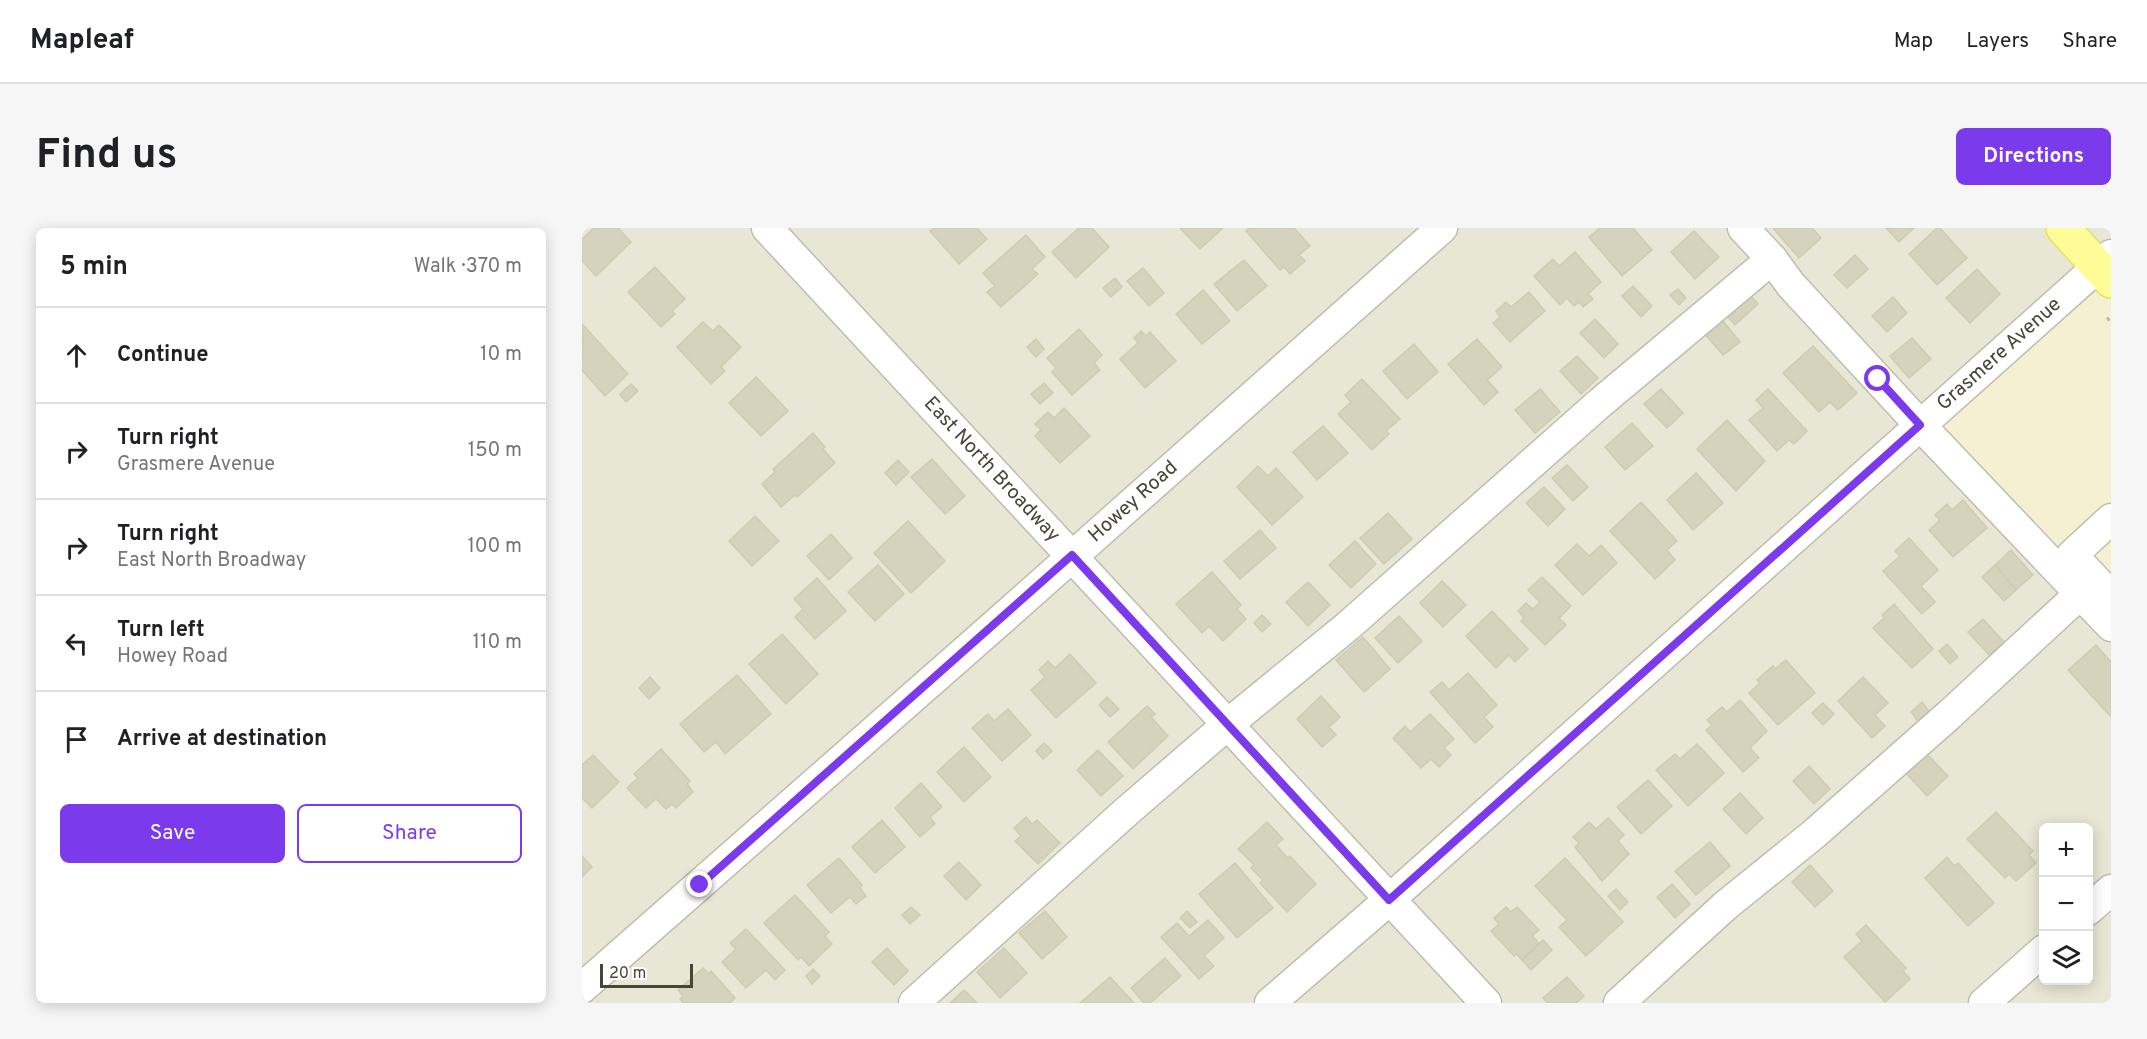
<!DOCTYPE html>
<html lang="en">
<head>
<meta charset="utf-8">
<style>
  :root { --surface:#fff; --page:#f6f6f6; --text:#202124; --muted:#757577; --line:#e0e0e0; --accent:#7c3aed }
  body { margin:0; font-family:Overpass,sans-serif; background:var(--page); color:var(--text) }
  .controls { position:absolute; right:18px; bottom:18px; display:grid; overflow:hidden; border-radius:9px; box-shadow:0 3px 15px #0003 }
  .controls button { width:54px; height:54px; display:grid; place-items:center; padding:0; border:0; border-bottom:2px solid var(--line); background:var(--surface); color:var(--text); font:30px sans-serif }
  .scale { position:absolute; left:18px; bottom:15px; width:93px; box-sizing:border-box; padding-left:6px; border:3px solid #474536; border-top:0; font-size:16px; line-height:21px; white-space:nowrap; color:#474536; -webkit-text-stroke:4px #fff; paint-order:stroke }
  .stop { position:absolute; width:18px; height:18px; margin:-14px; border:4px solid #7c3aed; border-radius:50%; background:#fff }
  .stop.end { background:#7c3aed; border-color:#fff; box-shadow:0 2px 6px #0008 }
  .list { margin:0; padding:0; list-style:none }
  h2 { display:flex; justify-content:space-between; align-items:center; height:78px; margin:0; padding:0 24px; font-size:26px }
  h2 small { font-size:20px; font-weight:400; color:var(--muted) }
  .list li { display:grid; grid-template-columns:39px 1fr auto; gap:18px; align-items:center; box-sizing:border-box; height:96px; padding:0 24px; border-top:2px solid var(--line) }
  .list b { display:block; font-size:22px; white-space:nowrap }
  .list p { margin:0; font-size:20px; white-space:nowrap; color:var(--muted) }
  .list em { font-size:20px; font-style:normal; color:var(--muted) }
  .actions { display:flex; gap:12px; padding:18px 24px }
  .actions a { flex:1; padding:14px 0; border:2px solid var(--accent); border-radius:9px; text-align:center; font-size:21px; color:var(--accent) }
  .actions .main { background:var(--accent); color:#fff }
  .icon { flex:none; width:33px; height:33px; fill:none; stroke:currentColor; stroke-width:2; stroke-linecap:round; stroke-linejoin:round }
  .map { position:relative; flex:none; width:1529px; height:775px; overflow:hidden; border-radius:9px }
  header { display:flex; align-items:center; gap:36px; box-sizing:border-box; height:84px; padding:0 30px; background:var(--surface); border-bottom:2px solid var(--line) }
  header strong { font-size:28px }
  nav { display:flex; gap:33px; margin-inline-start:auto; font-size:21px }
  .intro { display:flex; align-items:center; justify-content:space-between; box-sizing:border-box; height:144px; padding:0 36px }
  h1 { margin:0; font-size:42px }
  .button { padding:15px 27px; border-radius:9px; background:var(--accent); color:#fff; font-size:21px; font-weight:700 }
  main { display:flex; gap:36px; padding:0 36px }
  aside { flex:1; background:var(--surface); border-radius:9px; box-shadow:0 3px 15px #0003 }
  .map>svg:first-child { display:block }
</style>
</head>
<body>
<header>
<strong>Mapleaf</strong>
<nav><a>Map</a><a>Layers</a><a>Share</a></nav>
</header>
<div class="intro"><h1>Find us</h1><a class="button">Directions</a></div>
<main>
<aside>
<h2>5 min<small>Walk · 370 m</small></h2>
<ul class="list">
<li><svg class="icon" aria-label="ahead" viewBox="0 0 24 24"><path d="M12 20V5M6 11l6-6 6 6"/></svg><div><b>Continue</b></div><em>10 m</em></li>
<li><svg class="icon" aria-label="right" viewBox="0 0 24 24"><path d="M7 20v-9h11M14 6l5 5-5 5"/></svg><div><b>Turn right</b><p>Grasmere Avenue</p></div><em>150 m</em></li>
<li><svg class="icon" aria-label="right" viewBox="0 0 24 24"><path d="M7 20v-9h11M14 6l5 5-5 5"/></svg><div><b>Turn right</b><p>East North Broadway</p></div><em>100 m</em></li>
<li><svg class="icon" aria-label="left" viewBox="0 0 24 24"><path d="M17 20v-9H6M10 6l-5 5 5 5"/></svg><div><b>Turn left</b><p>Howey Road</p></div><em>110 m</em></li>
<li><svg class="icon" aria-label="arrive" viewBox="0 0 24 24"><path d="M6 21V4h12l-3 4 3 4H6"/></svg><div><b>Arrive at destination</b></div></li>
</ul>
<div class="actions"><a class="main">Save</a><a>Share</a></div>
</aside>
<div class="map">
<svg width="1529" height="775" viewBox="0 0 1529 775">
  <rect width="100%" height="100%" fill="#f4f3e7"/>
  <path fill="#e8e7d5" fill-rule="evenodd" d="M0,0H1529V775H0ZM1462,600H1506V752H1462Z"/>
  <polygon fill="#f6f0d3" points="1515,34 1529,50 1529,401 1340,191"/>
  <g fill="#d5d2bd" stroke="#d0ccb0" stroke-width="1.5">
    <polygon points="12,0 36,0 49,14 14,48 0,33 0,11"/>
    <polygon points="352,0 395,0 405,11 377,36 348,3"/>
    <polygon points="497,0 510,0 527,19 494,50 470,24"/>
    <polygon points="598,0 641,0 618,21"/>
    <polygon points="667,0 712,0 728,18 717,27 723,33 708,46 702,39 698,42 664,3"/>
    <polygon points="1018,0 1051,0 1070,22 1040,48 1007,9"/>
    <polygon points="1191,0 1230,0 1239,10 1217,30"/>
    <polygon points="1304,0 1332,0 1317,14"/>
    <polygon points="1355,0 1358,0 1385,30 1355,57 1327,26"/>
    <polygon points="1112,3 1137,29 1113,51 1089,24"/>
    <polygon points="444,7 463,29 450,41 456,46 419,79 405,64 413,58 401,45"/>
    <polygon points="993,24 1019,54 1006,66 1011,71 1001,79 997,74 992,78 985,70 978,77 952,48 971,31 977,38"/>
    <polygon points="1273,27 1286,41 1265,60 1252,47"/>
    <polygon points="662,32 685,58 655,83 632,56"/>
    <polygon points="73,39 103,71 90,83 93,86 79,99 46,64"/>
    <polygon points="561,40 582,65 567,78 545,53"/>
    <polygon points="1395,41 1418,66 1388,95 1364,70"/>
    <polygon points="533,50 540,59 529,69 521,60"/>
    <polygon points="1051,58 1070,78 1059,89 1040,68"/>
    <polygon points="1161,59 1176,76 1153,97 1138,80"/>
    <polygon points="1096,61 1104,70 1097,77 1088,67"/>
    <polygon points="621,62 648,93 620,116 594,86"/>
    <polygon points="947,64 963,83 928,114 911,95 918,89 914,83 924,74 929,79"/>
    <polygon points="1311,69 1325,85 1305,104 1290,88"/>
    <polygon points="1137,88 1158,114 1141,127 1120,103"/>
    <polygon points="1013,91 1036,116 1022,130 998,105"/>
    <polygon points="121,94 131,103 137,97 159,119 139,139 143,143 129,156 95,119"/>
    <polygon points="1,97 46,146 23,168 0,142"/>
    <polygon points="497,101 520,127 512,135 518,142 490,167 470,144 474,140 465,130"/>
    <polygon points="559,103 564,108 568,104 594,133 563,160 538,131 556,115 552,110"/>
    <polygon points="1330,110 1349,131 1327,150 1308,128"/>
    <polygon points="454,111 462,121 454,129 445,119"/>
    <polygon points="895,111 920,139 905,152 916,164 902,177 866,136"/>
    <polygon points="832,116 856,144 825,171 801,143"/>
    <polygon points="1231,118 1275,165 1256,182 1248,174 1237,184 1201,145"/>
    <polygon points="995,128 1016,150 999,166 978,143"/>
    <polygon points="174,149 206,183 179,208 147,175"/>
    <polygon points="780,151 818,191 804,203 807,206 790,222 756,186 769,174 763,167"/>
    <polygon points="462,155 471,165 458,176 449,166"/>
    <polygon points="49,156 56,163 44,174 38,166"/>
    <polygon points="958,161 978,184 953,205 933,182"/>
    <polygon points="1079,161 1101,185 1085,200 1062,176"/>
    <polygon points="1186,161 1225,203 1212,216 1207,212 1195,223 1167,192 1181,180 1174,172"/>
    <polygon points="482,180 508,208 478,235 453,208 459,202 453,196 466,184 472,190"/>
    <polygon points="1145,192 1183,233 1154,263 1115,221"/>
    <polygon points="1050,195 1071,218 1043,242 1023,219"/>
    <polygon points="741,198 766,225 735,252 711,224"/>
    <polygon points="231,205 243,219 241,221 253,235 215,269 213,267 199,279 180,256 193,244 191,241"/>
    <polygon points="350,231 383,268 363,286 329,249"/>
    <polygon points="316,232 327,244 314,257 303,245"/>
    <polygon points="985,237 1006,259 991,273 970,250"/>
    <polygon points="676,238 686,248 694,240 721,269 690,297 655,259"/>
    <polygon points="1114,245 1141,275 1111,302 1085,272"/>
    <polygon points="962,259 983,281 966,298 944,275"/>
    <polygon points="1381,272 1405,300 1371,329 1347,302 1358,292 1353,287 1365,276 1370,282"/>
    <polygon points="1059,274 1095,313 1085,322 1093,332 1073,351 1028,303"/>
    <polygon points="806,285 830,311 802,336 778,310"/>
    <polygon points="173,288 197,313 170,338 147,313"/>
    <polygon points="326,293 363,333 329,365 292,325"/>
    <polygon points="678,302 694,320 658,351 642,333"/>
    <polygon points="249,306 270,330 247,352 225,328"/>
    <polygon points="1327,310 1356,342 1339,358 1353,374 1340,386 1301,343 1318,328 1313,323"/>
    <polygon points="773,313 794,336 769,360 747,337"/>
    <polygon points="995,316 1007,328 1019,317 1035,335 1001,367 973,337"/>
    <polygon points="1429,322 1451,347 1434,362 1413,337"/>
    <polygon points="296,337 322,366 293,393 266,364"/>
    <polygon points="1413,337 1434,362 1422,373 1400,349"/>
    <polygon points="630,344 659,377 655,381 664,391 641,413 627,398 620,405 594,376"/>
    <polygon points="960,349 989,378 977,390 984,397 963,417 939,393 942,390 936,383 944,375 951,381 958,374 946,362"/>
    <polygon points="235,350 264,383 233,411 213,389 221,381 212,371"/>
    <polygon points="860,353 884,377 861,399 838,375"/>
    <polygon points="726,354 748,377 726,398 704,374"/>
    <polygon points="1312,376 1351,421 1330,440 1291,400 1302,390 1300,387"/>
    <polygon points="910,383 946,421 933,434 927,427 914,440 884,408"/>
    <polygon points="680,387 689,396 680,404 672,395"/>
    <polygon points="817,388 840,413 816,435 793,410"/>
    <polygon points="1401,391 1422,414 1407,427 1386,404"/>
    <polygon points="200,406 236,446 204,476 167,436"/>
    <polygon points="781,409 808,441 782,464 754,432"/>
    <polygon points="1365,416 1376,429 1368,436 1357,423"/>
    <polygon points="1514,417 1529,434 1529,489 1486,442"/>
    <polygon points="488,426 514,455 474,490 449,462 463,449 457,442 466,433 473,440"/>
    <polygon points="1204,432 1233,465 1196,497 1167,465 1178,455 1175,452 1191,438 1193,441"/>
    <polygon points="886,445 915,477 902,489 911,499 893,515 848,464 860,454 867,462"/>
    <polygon points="155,447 189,486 143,526 134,514 122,524 98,496"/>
    <polygon points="68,449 78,460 67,471 57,460"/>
    <polygon points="1281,449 1306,475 1293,487 1303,498 1290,510 1256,473"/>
    <polygon points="739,468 758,489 747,499 754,507 740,519 715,491"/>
    <polygon points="525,469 537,481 528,489 517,477"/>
    <polygon points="1158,472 1185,503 1168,520 1177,530 1161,544 1124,502 1130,497 1125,492 1140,479 1145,484"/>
    <polygon points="1340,474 1347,483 1336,493 1329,484"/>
    <polygon points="1241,475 1252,486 1241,497 1230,485"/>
    <polygon points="565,478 573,486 569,489 586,508 551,541 526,514"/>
    <polygon points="426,481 449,507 420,533 390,500 406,486 412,493"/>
    <polygon points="848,486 872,511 862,520 869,527 857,539 849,531 839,540 811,510 823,498 828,504"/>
    <polygon points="462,515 470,523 461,531 454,523"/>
    <polygon points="1115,516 1142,545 1106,578 1074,542 1093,526 1098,531"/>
    <polygon points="382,519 409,549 382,574 355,544"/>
    <polygon points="79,521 108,553 105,556 111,564 94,580 90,576 84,581 74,571 64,580 45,560 56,550 52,546"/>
    <polygon points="516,522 541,548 519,568 495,542"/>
    <polygon points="1344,525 1366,548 1345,568 1323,544"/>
    <polygon points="11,527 37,554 10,580 0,570 0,537"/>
    <polygon points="1227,538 1248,561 1232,576 1211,553"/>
    <polygon points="1066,552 1090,578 1059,606 1035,579"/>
    <polygon points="339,555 360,579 348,589 353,596 338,609 313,580"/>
    <polygon points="1158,565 1181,590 1164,606 1141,581"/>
    <polygon points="1414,584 1451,623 1447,627 1454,635 1434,653 1427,646 1423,650 1385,611"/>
    <polygon points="444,589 450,596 455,592 478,615 456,636 433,613 439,608 432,600"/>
    <polygon points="1026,590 1042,607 1036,613 1047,626 1020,653 993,619 997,615 991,609 1007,594 1014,601"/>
    <polygon points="300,592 323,619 293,645 270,619"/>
    <polygon points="685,594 701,611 694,617 706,630 708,628 734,656 705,684 678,655 681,652 669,640 672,637 656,621"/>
    <polygon points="1128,614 1148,638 1114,667 1093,643"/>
    <polygon points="0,628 10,639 0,649"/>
    <polygon points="1365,629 1372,638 1376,635 1412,675 1386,698 1343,650"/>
    <polygon points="257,630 280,657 278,660 284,668 274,676 268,669 249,685 225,657"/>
    <polygon points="983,630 1041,694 1004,728 977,699 985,692 953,658"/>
    <polygon points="377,634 399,657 384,672 362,648"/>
    <polygon points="653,635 691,680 655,710 617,666"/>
    <polygon points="1228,637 1251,663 1233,679 1210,654"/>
    <polygon points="1090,656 1108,676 1093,690 1075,669"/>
    <polygon points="1034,661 1046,674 1038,682 1026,668"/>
    <polygon points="213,667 247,704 243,708 250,716 227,738 219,729 216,732 182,695"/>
    <polygon points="329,679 338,687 328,696 320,687"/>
    <polygon points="924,679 929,684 935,679 957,702 950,708 957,715 940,732 934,726 932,728 909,703 917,696 912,690"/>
    <polygon points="463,683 485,709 460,731 437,705"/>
    <polygon points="605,683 615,694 608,700 598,690"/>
    <polygon points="626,692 642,710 622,728 632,738 617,751 579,709 595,695 607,708"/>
    <polygon points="1284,697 1324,740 1321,743 1328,751 1303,774 1262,729 1280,713 1274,706"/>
    <polygon points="164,701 203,742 193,752 184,742 164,760 140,734 154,721 148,715"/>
    <polygon points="961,712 970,722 949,742 940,732"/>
    <polygon points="305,720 326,743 312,757 290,734"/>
    <polygon points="422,720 445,745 418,770 395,744"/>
    <polygon points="583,730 599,748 568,775 562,775 549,760"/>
    <polygon points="121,740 127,746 129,743 153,770 148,775 101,775 98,771 101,768 96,762"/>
    <polygon points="231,741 238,748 230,756 224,748"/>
    <polygon points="528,749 552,775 498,775"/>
    <polygon points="985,749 1002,768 994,775 966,775 961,770"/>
    <polygon points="382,762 395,775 368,775"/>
  </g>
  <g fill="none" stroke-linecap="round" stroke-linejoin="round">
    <defs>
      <g id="minor">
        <path id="s1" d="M185,0L904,775"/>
        <polyline points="1161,0 1190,31 1209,57 1338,197 1529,398"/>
        <polyline points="1526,365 1490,327 1529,291"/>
        <polyline points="1506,682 1529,662"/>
        <path id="s2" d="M0,760L413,397L860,0"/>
        <polyline points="332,775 544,584 646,496 766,398 1018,175 1190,31"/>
        <path id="s3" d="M688,775L807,672L1529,27"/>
        <polyline points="1037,775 1143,678 1232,606 1367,487 1498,366"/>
        <polyline points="1402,775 1462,722"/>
      </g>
      <polyline id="major" points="1481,0 1529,53"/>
    </defs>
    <use href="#minor" stroke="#bfbeaa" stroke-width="33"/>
    <use href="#major" stroke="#e4e065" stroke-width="36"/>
    <polyline stroke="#c1be9b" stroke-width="4" stroke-dasharray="3 3" stroke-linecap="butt" points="1525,92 1529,89"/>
    <use href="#minor" stroke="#fff" stroke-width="30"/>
    <use href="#major" stroke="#fefc96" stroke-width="33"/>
  </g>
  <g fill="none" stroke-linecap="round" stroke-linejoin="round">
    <polyline stroke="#7c3aed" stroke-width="8" points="118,657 490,327 807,672 1338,197 1296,151"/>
  </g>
  <g text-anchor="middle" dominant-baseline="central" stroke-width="5" stroke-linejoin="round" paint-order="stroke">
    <g font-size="20" fill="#474536" stroke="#fff">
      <text stroke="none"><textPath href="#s3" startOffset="976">Grasmere Avenue</textPath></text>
      <text stroke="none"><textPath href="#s1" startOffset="330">East North Broadway</textPath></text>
      <text stroke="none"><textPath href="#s2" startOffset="735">Howey Road</textPath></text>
    </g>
  </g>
</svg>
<div class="controls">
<button>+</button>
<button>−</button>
<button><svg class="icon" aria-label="layers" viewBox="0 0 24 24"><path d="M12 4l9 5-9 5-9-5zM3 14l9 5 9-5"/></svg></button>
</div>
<div class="scale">20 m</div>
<div class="stop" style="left:1296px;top:151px"></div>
<div class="stop end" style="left:118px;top:657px"></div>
</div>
</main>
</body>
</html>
